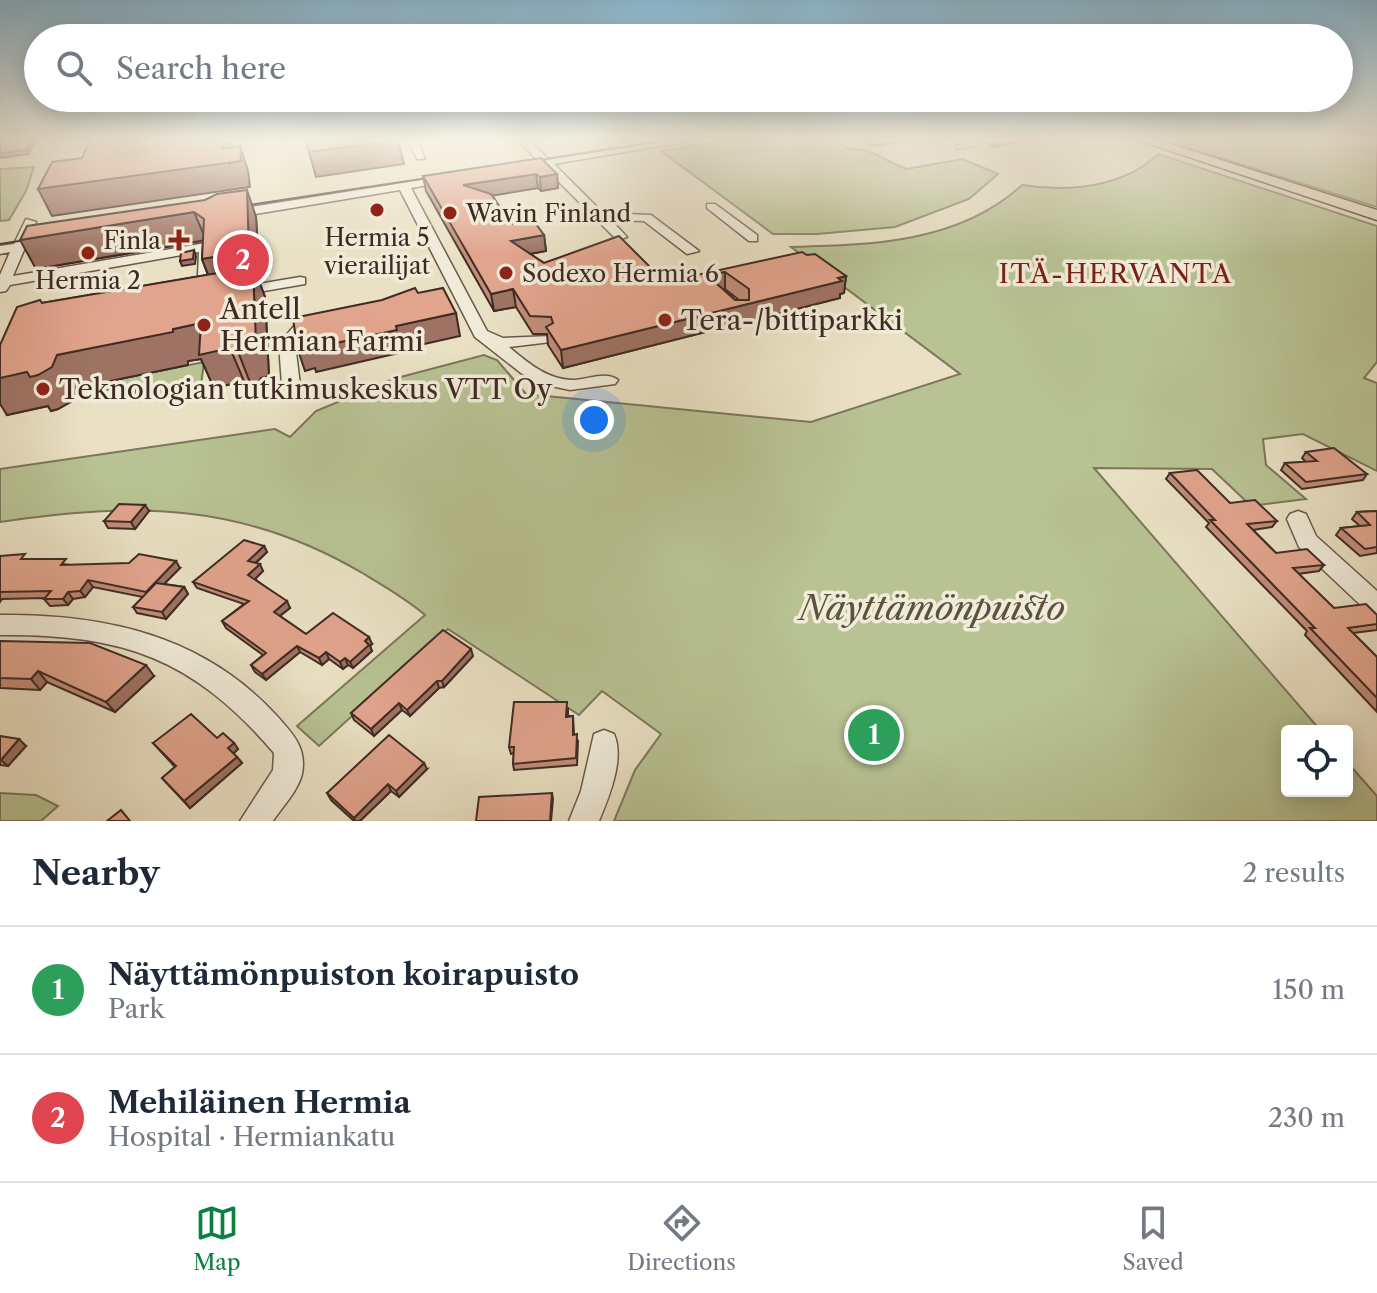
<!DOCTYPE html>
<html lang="en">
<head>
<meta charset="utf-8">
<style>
  :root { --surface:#fff; --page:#f2f2f3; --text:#1f2937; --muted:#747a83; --line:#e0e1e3; --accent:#0b8043 }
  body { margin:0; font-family:"Libre Caslon Text",serif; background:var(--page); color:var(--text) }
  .controls { position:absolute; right:24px; bottom:24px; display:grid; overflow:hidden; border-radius:8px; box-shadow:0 4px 20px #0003 }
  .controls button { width:72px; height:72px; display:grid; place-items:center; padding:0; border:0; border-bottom:2px solid var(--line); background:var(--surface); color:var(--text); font:40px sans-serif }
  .you { position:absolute; left:594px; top:420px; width:28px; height:28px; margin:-20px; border:6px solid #fff; border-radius:50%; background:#1a73e8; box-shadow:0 0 0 12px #1a73e833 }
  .badge { display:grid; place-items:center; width:52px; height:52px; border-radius:50%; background:var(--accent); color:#fff; font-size:26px; font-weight:700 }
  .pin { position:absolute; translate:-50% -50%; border:4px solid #fff; box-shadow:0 2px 8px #0006 }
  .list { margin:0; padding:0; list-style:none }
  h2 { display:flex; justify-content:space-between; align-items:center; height:104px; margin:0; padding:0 32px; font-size:34px }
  h2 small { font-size:26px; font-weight:400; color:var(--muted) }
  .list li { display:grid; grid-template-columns:52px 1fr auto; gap:24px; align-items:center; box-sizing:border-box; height:128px; padding:0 32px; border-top:2px solid var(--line) }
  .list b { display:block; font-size:30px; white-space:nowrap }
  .list p { margin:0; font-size:26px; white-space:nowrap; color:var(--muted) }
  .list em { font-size:26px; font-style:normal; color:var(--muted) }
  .icon { flex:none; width:44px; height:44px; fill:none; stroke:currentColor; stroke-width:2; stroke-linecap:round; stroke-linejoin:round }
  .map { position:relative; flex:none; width:1377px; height:821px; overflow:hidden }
  .search { position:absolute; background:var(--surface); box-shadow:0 4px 20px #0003; left:24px; right:24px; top:24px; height:88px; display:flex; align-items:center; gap:20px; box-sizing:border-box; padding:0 28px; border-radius:44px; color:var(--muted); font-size:30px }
  .sheet { height:360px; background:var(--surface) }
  nav { display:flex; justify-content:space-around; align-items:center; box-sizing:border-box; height:112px; border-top:2px solid var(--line); background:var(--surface); font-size:22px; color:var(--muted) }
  nav a { display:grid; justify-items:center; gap:4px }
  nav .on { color:var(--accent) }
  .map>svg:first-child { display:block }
</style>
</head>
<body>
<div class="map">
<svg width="1377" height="821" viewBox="0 0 1377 821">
  <rect width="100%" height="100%" fill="#eae1c4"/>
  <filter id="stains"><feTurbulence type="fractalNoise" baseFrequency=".0025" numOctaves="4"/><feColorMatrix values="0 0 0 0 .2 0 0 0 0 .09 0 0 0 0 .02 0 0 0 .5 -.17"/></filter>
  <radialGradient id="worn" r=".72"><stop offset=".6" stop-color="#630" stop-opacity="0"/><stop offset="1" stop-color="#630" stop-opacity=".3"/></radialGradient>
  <g fill="#b8c293" stroke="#7c765c" stroke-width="2">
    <polygon points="724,140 832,140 847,148 868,151 906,169 963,159 998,174 969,199 895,227 817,234 773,234 661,151"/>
    <polygon points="1163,140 1377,140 1377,207"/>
    <path d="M1158,154L1377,226V362L1364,378L1377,383V471L1303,434L1263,439L1266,465L1306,499L1251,506L1212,469L1094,468L1321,731H1287V791H1347V762L1377,796V821H614L635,770L661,734L602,691L579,715L448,629L319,746L297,726L425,615C408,600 384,586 364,574C243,502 136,502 0,522V469L275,429L290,437L316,411L393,379L484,355L497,360L526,394L811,422L960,374L791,247C871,245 959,243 1022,185C1068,192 1123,188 1158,154Z"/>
    <polygon points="34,167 26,191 9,220 0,221 0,169"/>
    <polygon points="204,362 200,393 134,400 137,384 73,397 78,380 104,382"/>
    <polygon points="0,793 36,795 58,806 41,821 0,821"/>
  </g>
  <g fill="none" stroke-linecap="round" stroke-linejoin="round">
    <defs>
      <g id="minor">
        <polygon points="407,140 417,140 425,159 417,159"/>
        <polygon points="518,140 529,140 548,159 669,140 695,140 554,164 603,213 651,215 699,251 687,254 644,221 611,220 627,237 617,240 543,166 520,168 520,164 538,161"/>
        <polygon points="963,140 977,140 982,144 957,149 957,145 966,143"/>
        <path d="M447,176L452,179L451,181L411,188L487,331L503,338L551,336L553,339L551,342L509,347C528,363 549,381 575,380C589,379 607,371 618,380L615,384L570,390L542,384L521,373L475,337L400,190L232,218L226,214L232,210Z"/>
        <polygon points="707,204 715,204 757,235 757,241 749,241 707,208"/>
        <polygon points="26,219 36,222 28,242 49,239 55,243 49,247 24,250 13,276 206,243 212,247 211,298 204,302 197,298 199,252 10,285 6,291 0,292 0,275 10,252 0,254 0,246 14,244"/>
        <polygon points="300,277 305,278 305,284 240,295 233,291 240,287"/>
        <polygon points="299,324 307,329 295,344 300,385 291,390 282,385 279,344 294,326"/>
        <polygon points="1298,511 1306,514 1316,536 1377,591 1377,616 1369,613 1299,547 1287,519 1290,514"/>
        <path d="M0,615C105,614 203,635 277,716C293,734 307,748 302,774C298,791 282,807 273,821H240L273,770L274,753C193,658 123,634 0,635Z"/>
        <path d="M604,730L614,734C625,759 609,797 599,821H569L581,791L594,734Z"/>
      </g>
      <polygon id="major" points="1138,140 1158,140 1377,210 1377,220"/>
    </defs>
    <use href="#minor" stroke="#6a584c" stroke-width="3"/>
    <use href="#major" stroke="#3f2b24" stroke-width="3"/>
    <use href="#minor" fill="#f1ecd9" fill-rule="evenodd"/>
    <use href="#major" fill="#eae1c4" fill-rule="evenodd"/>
    <g stroke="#3f2b24" stroke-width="2">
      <polyline points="522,163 668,140"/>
      <polyline points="230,208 447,175"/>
      <polyline points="0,244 44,237"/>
    </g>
  </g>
  <g fill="#c28d79" stroke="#3f2b24" stroke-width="2" fill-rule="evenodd">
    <polygon points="862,140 907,140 874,146"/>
    <polygon points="979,140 1028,140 995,147"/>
    <path d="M557,174L558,188L541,191L538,188L492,195L511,224L544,235L546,251L530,254L544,263L665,282L807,255L846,276L844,293L840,294V298L563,368L548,345L547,334H533L516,307L494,311L426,191L423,176ZM723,289H725L739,300H735Z"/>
    <polygon points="205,200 256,217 260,281 259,281 265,297 269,376 261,378 258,383 251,385 244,381 214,388 201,359 188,361 188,365 76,388 72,401 58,409 51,411 48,406 7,415 42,303 208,275 202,259 203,241 36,269"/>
    <polygon points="1306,452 1367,474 1363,480 1302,489 1281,470 1285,463 1306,462 1302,458"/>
    <polygon points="1170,473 1230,503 1277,521 1272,527 1253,530 1276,553 1324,565 1319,571 1298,574 1334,608 1377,615 1377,630 1353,633 1377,657 1377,712 1305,635 1307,631 1206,527 1209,523 1166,479"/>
    <polygon points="149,511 135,529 108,528 104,521"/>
    <polygon points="1377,511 1377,553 1360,556 1336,535 1341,528 1360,526 1352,519 1357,512"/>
    <polygon points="264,546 267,552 256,563 263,571 255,579 290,608 280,616 306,634 372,644 370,646 372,651 353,668 348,665 343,669 329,659 322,665 300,652 266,680 255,672 251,665 263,655 226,628 222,621 244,604 197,588 193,582"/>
    <polygon points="0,556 70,565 180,568 164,584 184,587 188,594 166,619 137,613 133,607 143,597 93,587 85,597 73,599 68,605 50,606 44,599 45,598 2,599 0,602"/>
    <polygon points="0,641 154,676 115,712 47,682 40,690 0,688"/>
    <polygon points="473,656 444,687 439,688 410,716 402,710 374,736 354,720 351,713"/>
    <polygon points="568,709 568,716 573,716 574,734 578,741 577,765 514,770 513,764 514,753 511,754 509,747"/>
    <polygon points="0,736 26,746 8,766 0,765"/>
    <polygon points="217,738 234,743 238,749 233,753 242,763 190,808 162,778 175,767 153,743"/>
    <polygon points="427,769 399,797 391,791 360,821 354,821 331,800 327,793"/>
  </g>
  <g fill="#9e7363" stroke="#3f2b24" stroke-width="2">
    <polygon points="32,140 36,140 28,154 0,158 0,153"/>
    <polygon points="222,140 230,140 230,163 240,146 248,171 250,187 52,216 38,189 222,149"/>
    <polygon points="398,140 404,164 316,177 309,152"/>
    <polygon points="875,140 907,140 874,146"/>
    <polygon points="996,140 1028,140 995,147"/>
    <polygon points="536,174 538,188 466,200 463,185"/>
    <polygon points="557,174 558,188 541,191 540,177"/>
    <polygon points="247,190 256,217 260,281 259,281 265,297 269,376 261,378 258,383 251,385 202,259"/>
    <polygon points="194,212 206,240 36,269 20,240"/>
    <polygon points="544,235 546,251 513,257 511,241"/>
    <polygon points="194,250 196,256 195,264 182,266 180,261"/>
    <polygon points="725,272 725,289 716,290 716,273"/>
    <polygon points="846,276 844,293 840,294 840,298 563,368 561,350"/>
    <polygon points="513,289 516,307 494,311 491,294"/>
    <polygon points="456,313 460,336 402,349 403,352 316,372 315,368 305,371 297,347"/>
    <polygon points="201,323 230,348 244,381 214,388 201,359 188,361 188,365 76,388 72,401 58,409 51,411 48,406 7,415 0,404 0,378 57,355"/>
    <polygon points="145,505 149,511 135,529 131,522"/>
    <polygon points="264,546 267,552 251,567 248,561"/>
    <polygon points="176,561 180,568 150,598 146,592"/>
    <polygon points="260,564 263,571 252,582 248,575"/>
    <polygon points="88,580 93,587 85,597 80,591"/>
    <polygon points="184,587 188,594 166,619 162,612"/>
    <polygon points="68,592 73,599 68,605 63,599"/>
    <polygon points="287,601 290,608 277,618 274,612"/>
    <polygon points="369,637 372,644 370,646 372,651 353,668 350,662 365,641"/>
    <polygon points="297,646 300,652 266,680 262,674"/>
    <polygon points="471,649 473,656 444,687 442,681"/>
    <polygon points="326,652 329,659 322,665 319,658"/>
    <polygon points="345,658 348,665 343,669 340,662"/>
    <polygon points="146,665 154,676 115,712 106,702"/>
    <polygon points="38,671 47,682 40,690 31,679"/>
    <polygon points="437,681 439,688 410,716 407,710"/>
    <polygon points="399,703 402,710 374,736 371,729"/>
    <polygon points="19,739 26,746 8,766 1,760"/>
    <polygon points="234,743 238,749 232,755 228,748"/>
    <polygon points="237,757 242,763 190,808 184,801"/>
    <polygon points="424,763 427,769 399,797 396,791"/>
    <polygon points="388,784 391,791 360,821 355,821 354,818"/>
    <polygon points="552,793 553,799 551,821 550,821"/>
  </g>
  <g fill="#e1a48d" stroke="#3f2b24" stroke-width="2" fill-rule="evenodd">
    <polygon points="0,140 32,140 26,150 0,153"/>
    <polygon points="90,140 222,140 222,149 240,146 241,161 38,189 52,162 82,158"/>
    <polygon points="306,140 397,140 309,152"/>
    <path d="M541,158L557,174L540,177L536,174L463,185L491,194L511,224L533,220L544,235L511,241L544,263L619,236L665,282L802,252L807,255L815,254L846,276L838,278L842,281L561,350L546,327L553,323L551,317L530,316L513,289L491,294L423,176ZM725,272L749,289V300H735L716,283V273Z"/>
    <polygon points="247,190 249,251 202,259 204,219 194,212 20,240 27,226 205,200 217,194"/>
    <polygon points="194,250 193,259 180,261 181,253"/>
    <polygon points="253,267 256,343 248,345 245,350 238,352 230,348 199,355 201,323 173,329 173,332 57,355 52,367 38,375 30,377 27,372 0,378 0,345 17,307 40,300 42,303"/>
    <polygon points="415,288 418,293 443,288 456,313 396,326 397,330 308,349 307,345 297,347 293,318 382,300"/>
    <polygon points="1334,448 1367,474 1306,482 1285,463 1317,461 1306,452"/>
    <polygon points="1197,470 1230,503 1255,500 1277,521 1247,524 1276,553 1307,549 1324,565 1293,568 1334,608 1366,604 1377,615 1377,624 1348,628 1377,657 1377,698 1310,628 1315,628 1210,520 1215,520 1170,473"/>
    <polygon points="119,504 145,505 131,522 104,521"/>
    <polygon points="1377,511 1377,547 1365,549 1341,528 1370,525 1357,512"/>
    <polygon points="244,540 264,546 248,561 260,564 248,575 287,601 274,612 306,634 333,613 369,637 365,641 369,645 350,662 345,658 340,662 326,652 319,658 297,646 262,674 251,665 266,653 222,621 249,601 193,582"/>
    <polygon points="25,554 21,559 66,559 61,565 129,563 139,554 176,561 146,592 88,580 80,591 68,592 63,599 44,599 51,591 0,592 0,556"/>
    <polygon points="156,583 184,587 162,612 133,607"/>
    <polygon points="443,630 471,649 442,681 437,681 407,710 399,703 371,729 351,713"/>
    <polygon points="0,641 90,643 146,665 106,702 38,671 31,679 0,678"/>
    <polygon points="514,702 567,702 566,717 573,716 573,735 577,734 576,758 513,764 514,747 509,747"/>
    <polygon points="191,714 217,738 223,733 234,743 228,748 237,757 184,801 162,778 176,766 153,743"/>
    <polygon points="389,735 424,763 396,791 388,784 354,818 327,793"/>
    <polygon points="0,736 19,739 1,760 0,760"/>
    <polygon points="552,793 550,821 476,821 479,797"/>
    <polygon points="121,810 130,821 107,821"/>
  </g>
  <linearGradient id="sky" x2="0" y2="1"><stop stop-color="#88b8d2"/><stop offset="0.55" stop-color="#f6f2e4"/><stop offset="1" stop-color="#f6f2e4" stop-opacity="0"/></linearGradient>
  <rect width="1377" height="255" fill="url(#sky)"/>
  <g fill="#8f2418" stroke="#f1ecd9" stroke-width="3">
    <circle cx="377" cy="210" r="8"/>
    <circle cx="450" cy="213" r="8"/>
    <path d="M175 228h8v8h8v8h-8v8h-8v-8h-8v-8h8z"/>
    <circle cx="88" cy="253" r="8"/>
    <circle cx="506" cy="273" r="8"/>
    <circle cx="665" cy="320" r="8"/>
    <circle cx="204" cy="325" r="8"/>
    <circle cx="43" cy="389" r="8"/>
  </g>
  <g text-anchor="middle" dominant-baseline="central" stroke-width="7" stroke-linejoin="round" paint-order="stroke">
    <g font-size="24" fill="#3f2b24" stroke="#f1ecd9" text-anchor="start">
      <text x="466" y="213">Wavin Finland</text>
      <text x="377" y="237" text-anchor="middle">Hermia 5<tspan x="377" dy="28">vierailijat</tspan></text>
      <text x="161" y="240" text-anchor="end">Finla</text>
      <text x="522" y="273">Sodexo Hermia 6</text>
      <text x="88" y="280" text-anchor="middle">Hermia 2</text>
    </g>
    <g font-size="26" letter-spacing="2" fill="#7a1f14" stroke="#f1ecd9">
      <text x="1116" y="274">ITÄ-HERVANTA</text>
    </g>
    <g font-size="28" fill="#3f2b24" stroke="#f1ecd9" text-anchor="start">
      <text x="220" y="309">Antell<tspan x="220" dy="32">Hermian Farmi</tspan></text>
      <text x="681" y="320">Tera-/bittiparkki</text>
      <text x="59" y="389">Teknologian tutkimuskeskus VTT Oy</text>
    </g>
    <g font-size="34" font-style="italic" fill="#5d5140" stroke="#f1ecd9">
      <text x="932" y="608">Näyttämönpuisto</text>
    </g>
  </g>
  <rect width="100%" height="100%" filter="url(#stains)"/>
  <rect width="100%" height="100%" fill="url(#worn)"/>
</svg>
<div class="controls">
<button><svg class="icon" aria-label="locate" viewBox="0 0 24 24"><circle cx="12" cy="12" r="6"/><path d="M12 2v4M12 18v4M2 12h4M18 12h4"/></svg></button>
</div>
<div class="you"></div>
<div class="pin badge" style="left:874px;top:735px;background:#2e9e5b">1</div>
<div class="pin badge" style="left:243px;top:260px;background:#e0444e">2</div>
<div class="search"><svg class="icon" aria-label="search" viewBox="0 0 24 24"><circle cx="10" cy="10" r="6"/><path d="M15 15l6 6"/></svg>Search here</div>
</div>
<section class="sheet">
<h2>Nearby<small>2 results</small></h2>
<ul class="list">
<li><span class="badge" style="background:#2e9e5b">1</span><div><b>Näyttämönpuiston koirapuisto</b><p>Park</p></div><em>150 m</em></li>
<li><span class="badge" style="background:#e0444e">2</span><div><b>Mehiläinen Hermia</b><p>Hospital · Hermiankatu</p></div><em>230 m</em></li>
</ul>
</section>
<nav>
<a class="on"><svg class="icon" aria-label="map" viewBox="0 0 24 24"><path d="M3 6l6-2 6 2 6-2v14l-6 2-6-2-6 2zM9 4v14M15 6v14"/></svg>Map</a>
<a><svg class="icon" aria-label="directions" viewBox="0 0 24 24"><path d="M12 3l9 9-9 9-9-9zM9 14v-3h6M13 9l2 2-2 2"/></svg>Directions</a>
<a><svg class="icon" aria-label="saved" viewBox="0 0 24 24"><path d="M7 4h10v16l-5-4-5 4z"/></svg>Saved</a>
</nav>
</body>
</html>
